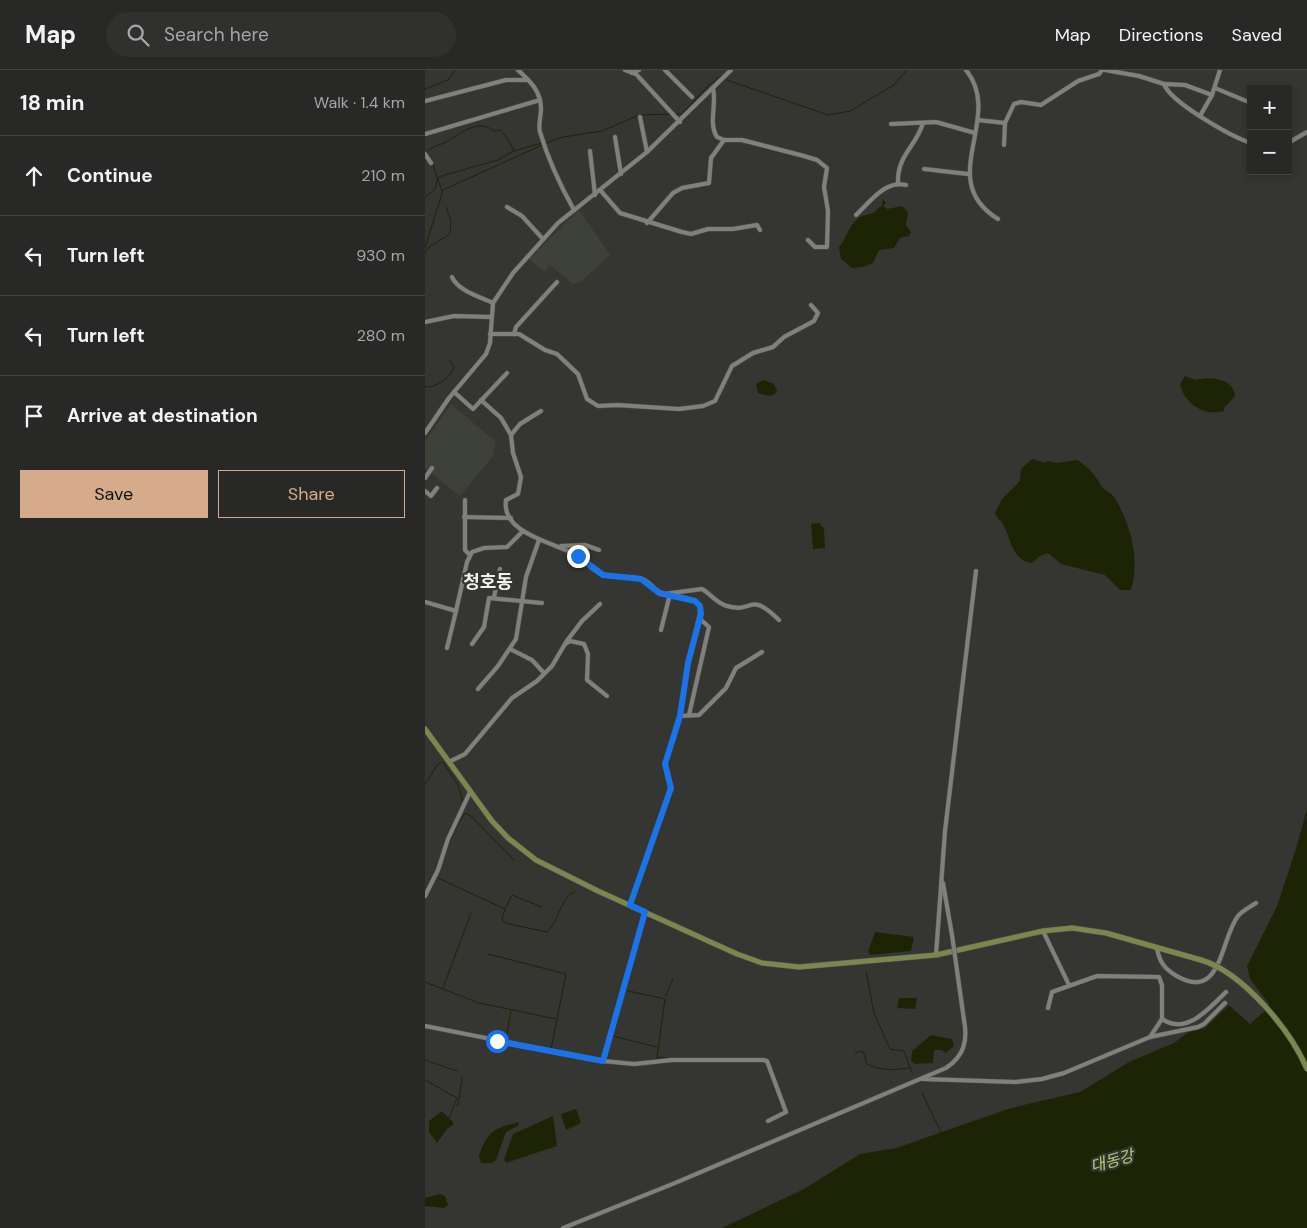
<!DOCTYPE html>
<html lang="en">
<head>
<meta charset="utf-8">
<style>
  :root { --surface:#282826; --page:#30302e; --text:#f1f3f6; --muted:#a5a6a7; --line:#444443; --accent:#d6ab8b }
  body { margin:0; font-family:"DM Sans","Noto Sans KR",sans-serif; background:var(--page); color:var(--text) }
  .controls { position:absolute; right:15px; top:15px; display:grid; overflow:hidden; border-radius:0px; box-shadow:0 2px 8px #0003 }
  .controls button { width:45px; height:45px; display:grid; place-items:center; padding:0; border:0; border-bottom:1px solid var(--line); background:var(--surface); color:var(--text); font:25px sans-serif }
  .stop { position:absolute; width:15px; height:15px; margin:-11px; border:4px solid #1a73e8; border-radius:50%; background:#fff }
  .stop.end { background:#1a73e8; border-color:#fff; box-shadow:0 1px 5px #0008 }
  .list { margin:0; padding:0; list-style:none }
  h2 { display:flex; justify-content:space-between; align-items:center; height:65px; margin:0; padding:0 20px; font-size:21px }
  h2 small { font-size:16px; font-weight:400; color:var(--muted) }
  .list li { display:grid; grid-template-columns:32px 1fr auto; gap:15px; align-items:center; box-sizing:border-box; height:80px; padding:0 20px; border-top:1px solid var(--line) }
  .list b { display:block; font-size:19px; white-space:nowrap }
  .list em { font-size:16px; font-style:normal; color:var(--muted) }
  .actions { display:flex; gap:10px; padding:15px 20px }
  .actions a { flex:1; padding:11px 0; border:1px solid var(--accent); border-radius:0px; text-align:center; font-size:18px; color:var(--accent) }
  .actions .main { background:var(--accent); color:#111 }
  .icon { flex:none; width:28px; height:28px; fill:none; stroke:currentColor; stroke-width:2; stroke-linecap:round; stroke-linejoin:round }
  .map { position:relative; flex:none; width:882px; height:1158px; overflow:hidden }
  header { display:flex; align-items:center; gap:30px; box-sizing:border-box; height:70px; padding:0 25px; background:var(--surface); border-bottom:1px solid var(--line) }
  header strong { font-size:24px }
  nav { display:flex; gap:28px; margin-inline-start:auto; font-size:18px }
  .search { width:350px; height:45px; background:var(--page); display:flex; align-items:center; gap:12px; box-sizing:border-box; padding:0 18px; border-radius:28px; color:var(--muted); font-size:19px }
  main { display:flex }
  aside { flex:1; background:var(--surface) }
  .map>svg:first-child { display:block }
</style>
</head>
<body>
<header>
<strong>Map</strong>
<div class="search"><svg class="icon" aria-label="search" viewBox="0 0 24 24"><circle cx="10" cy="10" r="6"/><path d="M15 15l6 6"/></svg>Search here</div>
<nav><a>Map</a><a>Directions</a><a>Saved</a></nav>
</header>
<main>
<aside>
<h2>18 min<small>Walk · 1.4 km</small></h2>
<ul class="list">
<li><svg class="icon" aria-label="ahead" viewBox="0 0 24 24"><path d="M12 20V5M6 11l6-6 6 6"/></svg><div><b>Continue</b></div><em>210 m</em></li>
<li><svg class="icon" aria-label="left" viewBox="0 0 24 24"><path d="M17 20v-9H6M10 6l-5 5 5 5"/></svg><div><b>Turn left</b></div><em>930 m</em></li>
<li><svg class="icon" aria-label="left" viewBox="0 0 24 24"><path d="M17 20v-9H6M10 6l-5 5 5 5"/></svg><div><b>Turn left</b></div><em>280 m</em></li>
<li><svg class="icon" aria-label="arrive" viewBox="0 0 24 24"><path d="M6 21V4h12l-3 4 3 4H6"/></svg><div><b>Arrive at destination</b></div></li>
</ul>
<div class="actions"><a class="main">Save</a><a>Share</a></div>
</aside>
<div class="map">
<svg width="882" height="1158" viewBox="0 0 882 1158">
  <rect width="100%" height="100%" fill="#353632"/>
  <g fill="#3e4138">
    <polygon points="154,140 185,185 154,213 148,214 125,195 119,202 104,189"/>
    <polygon points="26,334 71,372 68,386 35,426 0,398 0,371"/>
  </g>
  <g fill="#1d2406">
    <path d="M458,129L461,133L458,136L462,139L477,136L483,142L481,155L486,162L484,166L475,168L469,178L454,180L448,193L438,197L427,198L416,189L414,177C422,168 425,151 437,146C441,145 445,144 448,143C452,141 452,138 457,136Z"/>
    <path d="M760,306L771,310C784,306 809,308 810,326L799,338V341C780,347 759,334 755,314Z"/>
    <polygon points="338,310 349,314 352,320 350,324 344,326 333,323 331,314"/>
    <path d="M607,389L620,393L621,391L632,393L652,390C662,396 670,404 675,414C678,420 686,422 689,427C706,454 715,490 706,520H695L680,505L636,494L623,483L615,486L607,493C588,491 586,470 579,456C577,451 572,449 570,443L577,429L595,411L596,399Z"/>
    <polygon points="394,453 399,459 400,478 388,479 386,454"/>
    <polygon points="882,739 882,1158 297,1158 379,1119 435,1084 471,1078 586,1038 655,1022 704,992 749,973 762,963 780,958 804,935 825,954 843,938 844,934 825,909 822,896 852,836 870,782"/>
    <polygon points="450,862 489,867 486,881 445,885 443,882"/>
    <polygon points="474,928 492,928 490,939 472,938"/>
    <polygon points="506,965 527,969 529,976 521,983 516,980 509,980 508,993 490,994 486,991 487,981"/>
    <polygon points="151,1039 156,1053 141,1060 136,1044"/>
    <polygon points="17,1041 28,1052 28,1055 22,1059 12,1073 4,1062 4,1051"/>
    <polygon points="128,1046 132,1076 81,1093 79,1090 88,1064"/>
    <path d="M94,1052L93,1056L81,1062L71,1090L66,1093H56L54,1085C63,1061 70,1058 94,1052Z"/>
    <polygon points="15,1124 20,1126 23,1135 19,1138 0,1136 0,1128"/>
  </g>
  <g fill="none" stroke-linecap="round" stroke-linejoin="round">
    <g stroke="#1d2406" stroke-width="1">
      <polyline points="302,10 403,45 425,41 469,15 482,0"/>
      <polyline points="0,19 23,10 30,0"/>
      <polyline points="251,44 257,44 284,15 296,6"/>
      <polyline points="121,73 138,67 177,61 214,45 247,44"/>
      <path d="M1,83C5,77 12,76 19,73C33,66 52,47 69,61L75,60L83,69L89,81"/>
      <polyline points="8,95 17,121"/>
      <polyline points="0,127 10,119 13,107 73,90 88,81 117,73"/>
      <polyline points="0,178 18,120 117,75"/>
      <polyline points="0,183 4,177 25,164 26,151 21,137"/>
      <path d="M0,317C11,318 27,307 29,296L24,290"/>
      <polyline points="0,714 13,694 18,692 33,715 38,732"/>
      <polyline points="13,808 80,839 87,825 117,837"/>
      <path d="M4,822C19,797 22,767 40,743L46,746L89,790"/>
      <path d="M80,840L77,848L80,853L122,862C134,851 136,826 150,822"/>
      <polyline points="63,884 141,904 126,979"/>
      <polyline points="441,901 449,943 465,979 479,981 487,1003"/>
      <polyline points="0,912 54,933 131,949"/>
      <polyline points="18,918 46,843"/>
      <polyline points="199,920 240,929 232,987"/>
      <polyline points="241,926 248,908"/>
      <polyline points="188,966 232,977"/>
      <polyline points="81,969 86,940"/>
      <path d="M430,983L438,981L442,994C454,1001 471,1000 484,998"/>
      <polyline points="0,990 32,1001"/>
      <polyline points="229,990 235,987 245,989"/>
      <polyline points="0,1010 32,1028 24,1048"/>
      <polyline points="497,1023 516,1062"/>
      <polyline points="31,1035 33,1035 37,1008"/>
    </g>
    <defs>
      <g id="minor">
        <path d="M93,0C105,11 116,21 116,39C116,46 113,54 115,62C123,89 135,115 149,140"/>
        <polyline points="200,0 211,4 255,52"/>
        <polyline points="240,0 267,27"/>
        <path d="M541,0C580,48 509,110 573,149"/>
        <polyline points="680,0 714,6 739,14"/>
        <polyline points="207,3 214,0"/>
        <path d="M288,18C292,34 283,53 292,67L299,70H317L379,86L392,90L402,98L399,117L403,141L402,177H390L383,170"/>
        <polyline points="790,18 826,33"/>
        <path d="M787,25L760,15L739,14C745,32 807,67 826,73"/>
        <polyline points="0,31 81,10 102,10"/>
        <polyline points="775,46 787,25 795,0"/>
        <polyline points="215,47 222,82"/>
        <polyline points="553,50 580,53"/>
        <polyline points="466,54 511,52 550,63"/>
        <polyline points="0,64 115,30"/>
        <polyline points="190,67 196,104"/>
        <polyline points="863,73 882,62"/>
        <polyline points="579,75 580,53 589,34 596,32 616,35 653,11 674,4 677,0"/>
        <polyline points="165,81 170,125"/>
        <polyline points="0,84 6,93"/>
        <polyline points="499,99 543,104"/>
        <path d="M473,113C472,85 491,77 498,53"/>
        <polyline points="176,121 195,143 257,162 266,164 283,159 308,159 332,155 335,160"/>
        <polyline points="82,137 97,146 118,169"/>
        <path d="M431,145C445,132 460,110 481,115"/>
        <polyline points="222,153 248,123 257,118 284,113 286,88 299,70"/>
        <path d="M27,207C32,220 55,227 68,233"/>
        <polyline points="0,252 29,246 66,247"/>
        <polyline points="65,264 94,264 120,280 132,284 153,304 162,329 173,336 192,335 254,339 278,336 290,331 307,296 328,283 348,277 359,267 389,251 393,243 386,235"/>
        <polyline points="89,264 91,257 132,212"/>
        <polyline points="29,322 48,339 82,303"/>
        <path d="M56,330L76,348L86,365L88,383L96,407L93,424L81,430C76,464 129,472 151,485C160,490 168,502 179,505C191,509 204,505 217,509C226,512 230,522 239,524L277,519C286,524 291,533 302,536C329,544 323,520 354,550"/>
        <polyline points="0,363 24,328 61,284 65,273 68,233 88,203 133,153 222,82 306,0"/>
        <polyline points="86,365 95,354 116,341"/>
        <polyline points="0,408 7,398"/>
        <polyline points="0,421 6,426 12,418"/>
        <polyline points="40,430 40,480 45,485"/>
        <polyline points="39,447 86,448"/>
        <polyline points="136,476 160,475 174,480"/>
        <polyline points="69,527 75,499"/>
        <polyline points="0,532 31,541 42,492 47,482 59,478 82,477 97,462"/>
        <polyline points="236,560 245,524 270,531 275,536 275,544 263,593 255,646"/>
        <polyline points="141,572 157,551 175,534"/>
        <polyline points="47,574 59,557 64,528 117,533"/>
        <polyline points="22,578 31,541"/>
        <polyline points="85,579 107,590 119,603"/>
        <polyline points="53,619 73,596 91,569 101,507 114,470"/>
        <polyline points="264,645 284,557 274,548"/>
        <polyline points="26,691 40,684 87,628 112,611 127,596 140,574 145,571 159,574 163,584 162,610 182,626"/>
        <polyline points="518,813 527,865"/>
        <polyline points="0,826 13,800 23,769 45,722"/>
        <polyline points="205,835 246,718 240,694 255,646 274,645 301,618 311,598 337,582"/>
        <polyline points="618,861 644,915"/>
        <path d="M732,878C734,891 739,898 750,905C797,934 795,869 813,846C817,841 825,837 831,833"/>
        <polyline points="511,885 520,761 551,501"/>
        <polyline points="623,938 627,922 672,906 734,907 737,915 737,949 725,967"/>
        <path d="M737,949C762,966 784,938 801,922"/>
        <polyline points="0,956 178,991 209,994 247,990 338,990 342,991 361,1042 343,1051"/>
        <polyline points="178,991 220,842"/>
        <polyline points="498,1009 590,1012 617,1009 639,1003 725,967 773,957 779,954 800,933"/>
        <path d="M138,1158L250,1113L521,998C539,986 543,971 539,950"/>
      </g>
      <polyline id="major" points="0,659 67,751 83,768 111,790 173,821 312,884 337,893 374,897 511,885 618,861 647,858 681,863 776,890"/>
    </defs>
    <use href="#minor" stroke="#535451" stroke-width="5"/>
    <use href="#major" stroke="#535451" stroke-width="6"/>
    <use href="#minor" stroke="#80817d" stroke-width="4"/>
    <use href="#major" stroke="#7a874e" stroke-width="5"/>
    <defs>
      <polyline id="minor-bridge" points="527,865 539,950"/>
      <path id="major-bridge" d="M776,890C817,902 865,959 882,999"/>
    </defs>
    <use href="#minor-bridge" stroke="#535451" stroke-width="5" stroke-linecap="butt"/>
    <use href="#major-bridge" stroke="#535451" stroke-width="6" stroke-linecap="butt"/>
    <use href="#minor-bridge" stroke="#80817d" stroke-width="4"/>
    <use href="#major-bridge" stroke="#7a874e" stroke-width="5"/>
  </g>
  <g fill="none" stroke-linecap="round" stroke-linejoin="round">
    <polyline stroke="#1a73e8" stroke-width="6" points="72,971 178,991 220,842 205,835 246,718 240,694 255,646 263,593 276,544 275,536 270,531 234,523 216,509 178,505 153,486"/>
  </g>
  <g text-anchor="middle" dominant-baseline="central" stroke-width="4.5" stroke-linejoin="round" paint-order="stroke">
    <g font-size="16" font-style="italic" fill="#b5cc75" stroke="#353632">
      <text transform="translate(687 1091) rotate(-16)">대동강</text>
    </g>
    <g font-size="18" font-weight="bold" fill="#f0f1ef" stroke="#353632">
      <text x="63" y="512">청호동</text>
    </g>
  </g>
</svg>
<div class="controls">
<button>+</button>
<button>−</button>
</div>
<div class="stop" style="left:72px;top:971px"></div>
<div class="stop end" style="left:153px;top:486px"></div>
</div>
</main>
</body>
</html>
